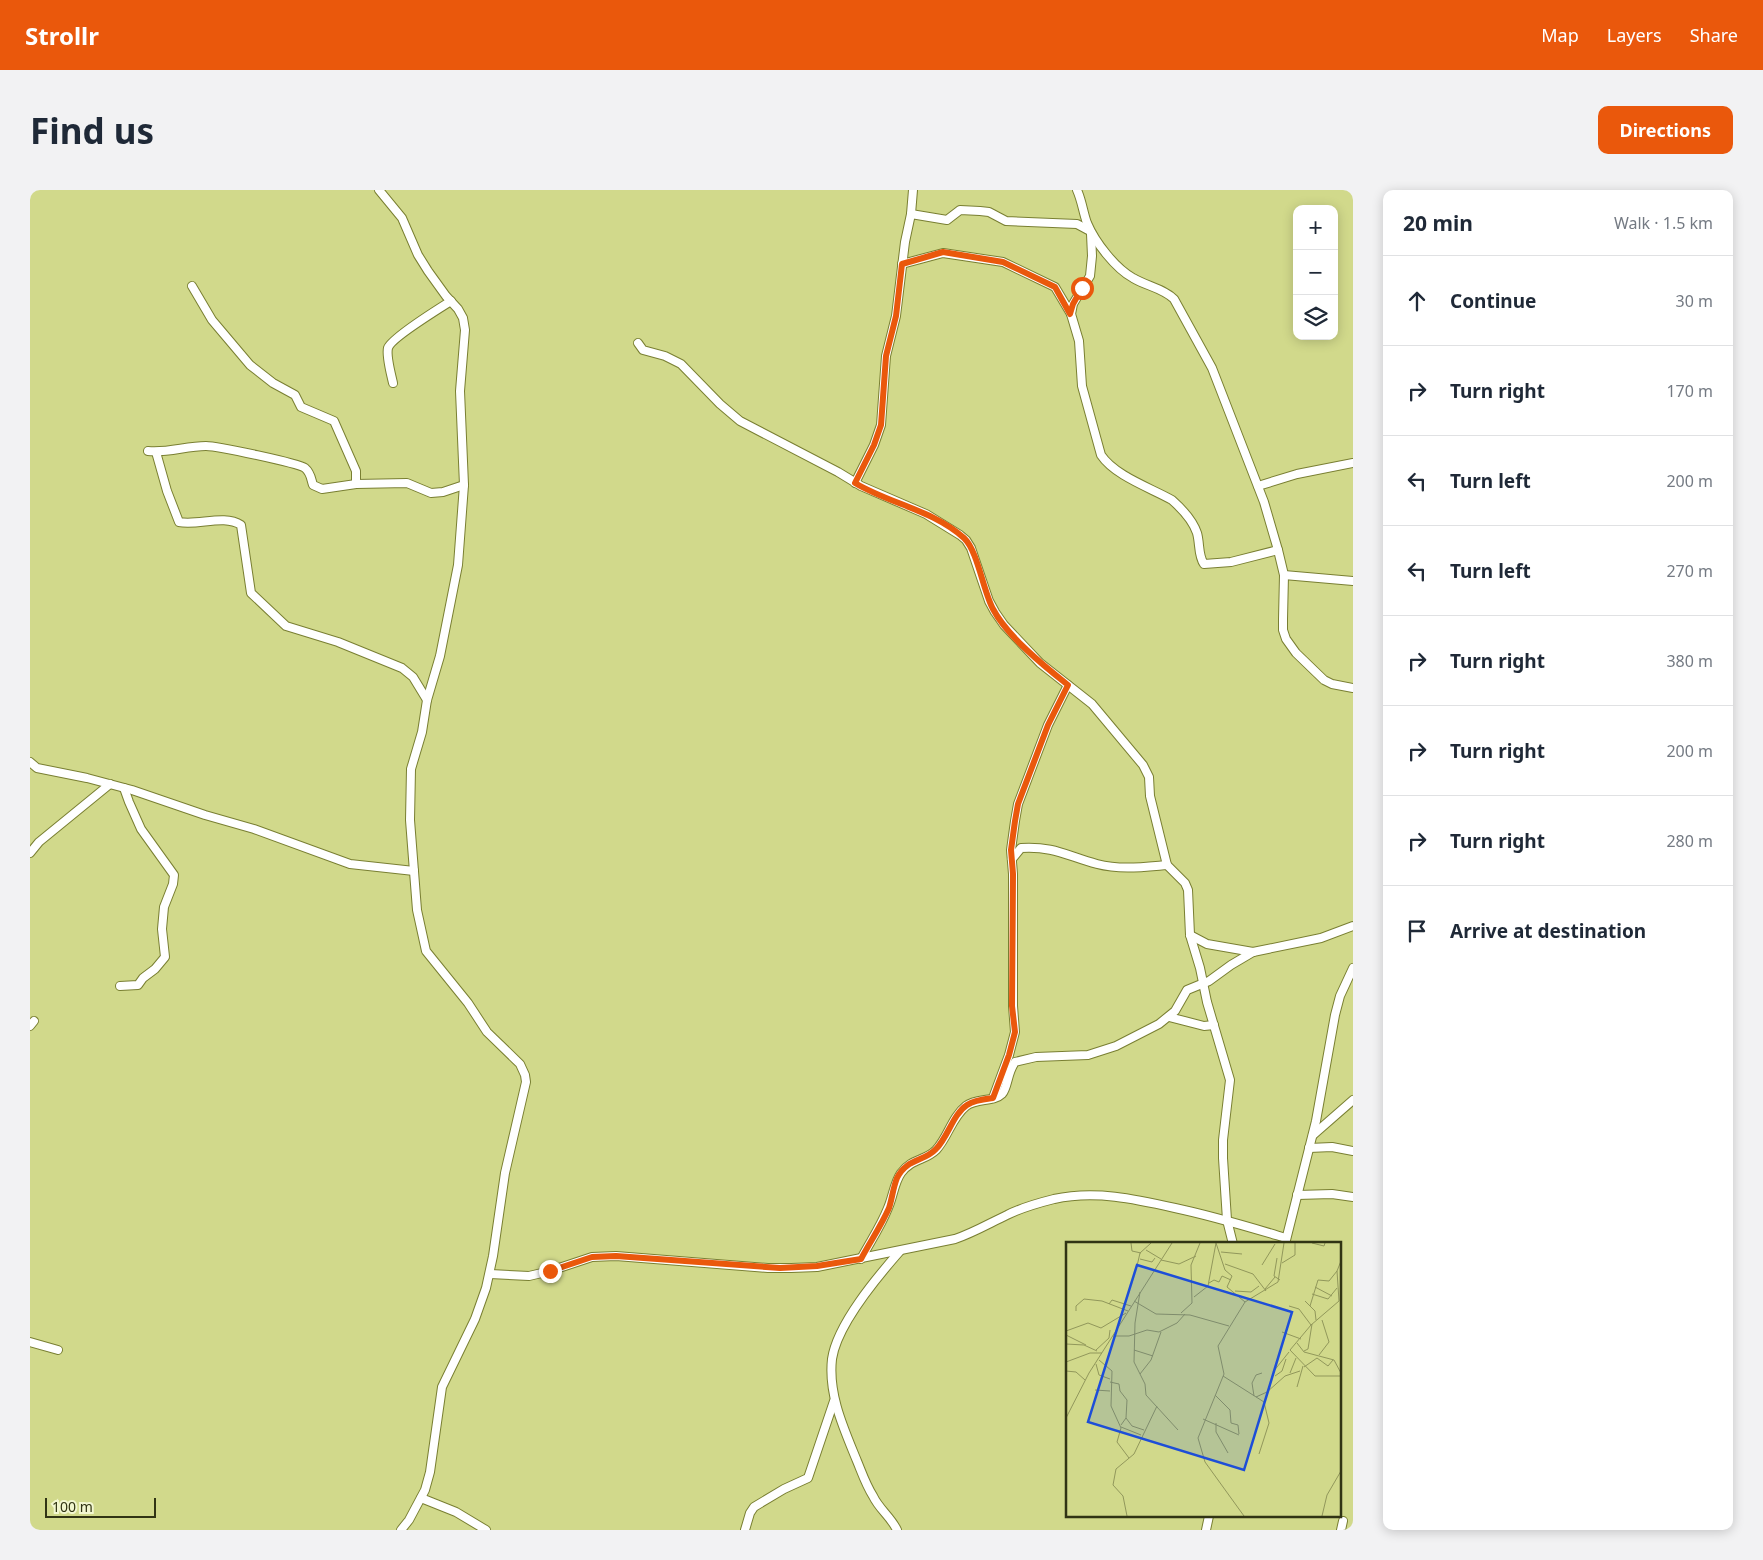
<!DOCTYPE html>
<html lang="en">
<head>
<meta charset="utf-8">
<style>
  :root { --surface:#fff; --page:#f2f2f3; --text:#1f2937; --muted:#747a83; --line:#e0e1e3; --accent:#ea580c }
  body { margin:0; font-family:"Noto Sans",sans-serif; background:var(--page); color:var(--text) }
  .controls { position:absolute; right:15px; top:15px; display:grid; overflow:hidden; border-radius:10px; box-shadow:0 2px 12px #0003 }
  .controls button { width:45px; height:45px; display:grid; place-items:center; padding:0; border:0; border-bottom:1px solid var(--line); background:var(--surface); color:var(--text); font:25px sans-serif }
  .scale { position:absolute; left:15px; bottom:12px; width:111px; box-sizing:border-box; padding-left:5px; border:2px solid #313414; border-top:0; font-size:14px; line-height:18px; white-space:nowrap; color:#313414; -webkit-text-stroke:4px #f2f7d0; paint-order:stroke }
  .stop { position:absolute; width:15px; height:15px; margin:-11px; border:4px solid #ea580c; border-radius:50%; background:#fff }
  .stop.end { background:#ea580c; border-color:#fff; box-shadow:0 1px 5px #0008 }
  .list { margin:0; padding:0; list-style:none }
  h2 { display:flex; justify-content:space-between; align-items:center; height:65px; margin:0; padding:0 20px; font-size:21px }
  h2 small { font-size:16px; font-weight:400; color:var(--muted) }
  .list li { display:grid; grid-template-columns:32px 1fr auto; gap:15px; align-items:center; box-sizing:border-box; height:90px; padding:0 20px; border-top:1px solid var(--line) }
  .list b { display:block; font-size:19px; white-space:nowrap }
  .list em { font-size:16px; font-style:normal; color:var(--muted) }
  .icon { flex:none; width:28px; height:28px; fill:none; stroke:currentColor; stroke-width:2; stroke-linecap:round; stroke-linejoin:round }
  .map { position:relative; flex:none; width:1323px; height:1340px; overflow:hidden; border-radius:10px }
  header { display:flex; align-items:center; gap:30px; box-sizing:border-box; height:70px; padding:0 25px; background:var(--accent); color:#fff }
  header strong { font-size:24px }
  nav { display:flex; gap:28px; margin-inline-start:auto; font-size:18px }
  .intro { display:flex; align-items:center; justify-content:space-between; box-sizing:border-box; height:120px; padding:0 30px }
  h1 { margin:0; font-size:35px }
  .button { padding:12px 22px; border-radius:10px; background:var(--accent); color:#fff; font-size:18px; font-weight:700 }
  main { display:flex; gap:30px; padding:0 30px }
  aside { flex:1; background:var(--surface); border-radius:10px; box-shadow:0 2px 12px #0003 }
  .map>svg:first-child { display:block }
</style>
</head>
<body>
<header>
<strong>Strollr</strong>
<nav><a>Map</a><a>Layers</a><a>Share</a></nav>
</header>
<div class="intro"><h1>Find us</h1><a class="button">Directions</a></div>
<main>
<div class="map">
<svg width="1323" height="1340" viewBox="0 0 1323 1340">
  <rect width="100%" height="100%" fill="#d1d98b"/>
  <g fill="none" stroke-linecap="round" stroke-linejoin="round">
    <defs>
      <g id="minor">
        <polyline points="349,0 372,28 388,65 398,81 416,106 428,119 433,128 435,140 430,201 434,295 428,375 410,466 397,510 392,542 381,579 380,630 387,720 396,761 438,813 457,842 490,874 495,885 496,892 475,983 463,1066 456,1098 445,1129 412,1197 400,1282 395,1300 379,1330 371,1340"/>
        <path d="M1047,0C1052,11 1053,22 1057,33C1065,52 1085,78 1103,88C1116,96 1133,98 1144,109L1182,178L1234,312L1248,360L1254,385L1253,429V440L1256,449L1266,463L1294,490L1302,494L1323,498"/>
        <polyline points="881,24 917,30 930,20 950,21 959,22 976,31 1047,34 1060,41"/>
        <path d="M1061,44L1062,66L1060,86L1043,114L1041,124L1049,151L1052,196L1071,265C1085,286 1121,298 1142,310C1151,318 1163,331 1167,343C1170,353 1168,366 1174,374L1201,372L1248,360"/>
        <polyline points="872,74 913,63 973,72 1025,97 1041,124"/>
        <polyline points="162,96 182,130 220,175 243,193 265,205 271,217 304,231 326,281 326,294"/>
        <polyline points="608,153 613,160 635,166 651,174 690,214 710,231 808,282 831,296 896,324 930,345 936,350 941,358 959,411 965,422 974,435 1010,473 1062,514 1113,575 1119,587 1120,606 1137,675 1155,693 1158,700 1160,745 1170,778 1177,812 1200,890 1193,950 1193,968 1197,1030 1203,1054"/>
        <path d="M363,193C361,184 356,166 358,158C361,148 410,118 421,111"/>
        <path d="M118,261C138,263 156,256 176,256C187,256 268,273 275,278C281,283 281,289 283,295L292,299L326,294L377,293L401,303L413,302L434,295"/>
        <path d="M126,262L137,301L149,332C168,336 194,324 211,335L221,403L256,436L308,452L372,478L383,487L397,510"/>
        <polyline points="825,293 844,255 851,235 856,166 866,126 875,52 881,24 883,0"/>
        <polyline points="1228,296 1267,284 1323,273"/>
        <polyline points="1254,385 1323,391"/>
        <polyline points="0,572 7,578 57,588 102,600 175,625 224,639 320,674 384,681"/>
        <polyline points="0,663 9,652 80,594"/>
        <path d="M982,669L991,658C1024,656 1037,666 1067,674C1090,680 1113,677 1137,675"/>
        <polyline points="1160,745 1177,754 1223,762"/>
        <polyline points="90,796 108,795 113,788 125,779 135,767 132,739 134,717 143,694 144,685 111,639 99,612 94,598"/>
        <polyline points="1139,827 1174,836 1184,835"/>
        <polyline points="0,836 4,831"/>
        <polyline points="963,908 979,865 985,842 983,816 983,684 981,660 985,631 988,614 1018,535 1038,495"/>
        <polyline points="1283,945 1323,910"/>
        <polyline points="1279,958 1302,957 1323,961"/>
        <polyline points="1267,1005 1302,1004 1323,1007"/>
        <polyline points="1255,1054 1286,931 1305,825 1310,806 1323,778"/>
        <path d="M831,1069C840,1052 851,1036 858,1018C863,1007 864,993 871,983C882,968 895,971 906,960C918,947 922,927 936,916C946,908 964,912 972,904C978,897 977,883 985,872L1006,867L1058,865L1086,856L1129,834L1145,821L1157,800L1179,791L1201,775L1223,762L1291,748L1323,736"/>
        <path d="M460,1084L499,1086L520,1081L562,1067L586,1066L738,1078H761L787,1077L925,1049C943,1043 960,1033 977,1025C991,1018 1008,1013 1024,1009C1065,1000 1105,1009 1145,1018C1183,1026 1219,1037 1256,1048"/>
        <polyline points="0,1152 28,1160"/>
        <polyline points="391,1308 426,1322 456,1340"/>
        <polyline points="715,1340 720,1323 724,1317 754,1299 778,1288 804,1211"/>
        <path d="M867,1340C861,1327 849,1319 843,1306C836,1295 832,1283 827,1271C814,1239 798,1205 802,1169C807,1134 848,1086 870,1061"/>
        <polyline points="1176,1340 1179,1326"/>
        <polyline points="1311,1340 1313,1331"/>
      </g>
    </defs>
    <use href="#minor" stroke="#797f32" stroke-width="10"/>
    <use href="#minor" stroke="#fff" stroke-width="8"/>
  </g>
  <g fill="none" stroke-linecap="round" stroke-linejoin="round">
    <path stroke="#ea580c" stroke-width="6" d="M520,1081L562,1067L586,1066L750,1078L787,1076L831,1069C840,1052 851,1036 859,1018C862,1009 863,998 867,988C877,968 894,972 906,959C918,947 923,924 937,915C944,910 955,909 963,908L979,865L985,842L982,816L983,684L981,660L985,631L988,614L1018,535L1038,495C1014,476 977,446 963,419C953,401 948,361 934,348C903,320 860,314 825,293L844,255L851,235L856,166L866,126L872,74L913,62L973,72L1025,97L1040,124L1043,114L1052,98"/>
  </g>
  <g transform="translate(1036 1052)">
    <rect width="275" height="275" fill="#d1d98b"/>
    <path fill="none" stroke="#91975b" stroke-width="1" d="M65,1L66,9L75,11M150,1L159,28L166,34L161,45L179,60M246,1L258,4L259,1M80,8L95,17M155,10L176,12M211,16L208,34L214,38M74,17L86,20L89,16M95,18L113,22L130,14M275,19L271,29L273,59L245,83L224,108L249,134H275M216,21L229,13V1M159,22L187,32L200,49M196,23L209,2M71,24L74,11L85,1M143,41L148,38L153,40L156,34L165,38M249,45L266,54M199,47L209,35M169,49L185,50L193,44M74,50L69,81L68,120L79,142L80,153L112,188M246,52L262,57L271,46M128,55L142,44L150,1M68,59L90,72L124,73L163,84M239,59L249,69L250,78M43,62L46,58L65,64M223,64L233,67L245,83M244,64L252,38L263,39L271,29M10,69V64L18,57L36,59L62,69M115,71L126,61L125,23L134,1M0,89L22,81L35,86L60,71M216,90L235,97M0,93L20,103M47,94H63L81,88L93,90L111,81L119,72M231,101L238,110L268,118L275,131M0,102L18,103L31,109M30,108L43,96L44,88M68,108L87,114M238,109L242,107L246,82M253,113L263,100L256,78M251,116L262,124L267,118M33,118L46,129L45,164L55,186L51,200L63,216M0,120L24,111H36M30,122L33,133L44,137M238,125L251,116M0,129L10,130L19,138M207,130L223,110M224,131L230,116M74,132L85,118L95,90M157,134L198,160L203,181L193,212M209,134L216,129L220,117M44,140L53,142L54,149L61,158L60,176L55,183M231,145L237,124M29,148L44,149M149,153L164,168L165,181L172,183L173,192M188,154L186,141L190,133L196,131M190,155L201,150L219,134L234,129M0,176L23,131L106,1M60,176L66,184L78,188M137,177L173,193M150,181V190L162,211M55,185L75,193M61,274L57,254L47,243L50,227L68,212L91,164M178,274L139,220L132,196L158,132L152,104L179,60L212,40L218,1M256,274L261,253L275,229"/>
    <path fill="#1d4ed8" fill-opacity="0.15" stroke="#1d4ed8" stroke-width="2.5" d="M71,23L226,70L178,228L22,180Z"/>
    <rect width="275" height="275" fill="none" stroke="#313414" stroke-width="2.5"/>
  </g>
</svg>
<div class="controls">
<button>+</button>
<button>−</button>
<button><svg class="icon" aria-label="layers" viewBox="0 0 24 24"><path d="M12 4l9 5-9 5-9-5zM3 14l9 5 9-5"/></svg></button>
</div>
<div class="scale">100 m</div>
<div class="stop" style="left:1052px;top:98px"></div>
<div class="stop end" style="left:520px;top:1081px"></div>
</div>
<aside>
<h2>20 min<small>Walk · 1.5 km</small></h2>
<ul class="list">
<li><svg class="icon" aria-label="ahead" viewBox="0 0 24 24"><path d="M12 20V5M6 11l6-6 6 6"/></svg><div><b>Continue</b></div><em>30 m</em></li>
<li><svg class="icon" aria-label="right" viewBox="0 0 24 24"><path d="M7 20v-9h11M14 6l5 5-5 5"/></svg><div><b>Turn right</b></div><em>170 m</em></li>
<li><svg class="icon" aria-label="left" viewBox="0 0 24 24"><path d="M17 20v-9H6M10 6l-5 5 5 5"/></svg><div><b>Turn left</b></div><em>200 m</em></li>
<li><svg class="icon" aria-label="left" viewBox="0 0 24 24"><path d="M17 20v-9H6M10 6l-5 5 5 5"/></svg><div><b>Turn left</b></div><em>270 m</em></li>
<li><svg class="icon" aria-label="right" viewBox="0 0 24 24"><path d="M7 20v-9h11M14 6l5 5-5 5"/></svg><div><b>Turn right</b></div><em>380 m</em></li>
<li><svg class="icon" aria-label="right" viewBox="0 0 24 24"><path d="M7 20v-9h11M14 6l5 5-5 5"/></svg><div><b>Turn right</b></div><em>200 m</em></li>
<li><svg class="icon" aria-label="right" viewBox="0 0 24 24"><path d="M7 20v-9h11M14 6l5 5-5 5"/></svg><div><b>Turn right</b></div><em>280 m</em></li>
<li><svg class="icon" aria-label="arrive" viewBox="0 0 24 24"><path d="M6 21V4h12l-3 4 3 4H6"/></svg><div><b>Arrive at destination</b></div></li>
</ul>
</aside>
</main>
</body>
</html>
